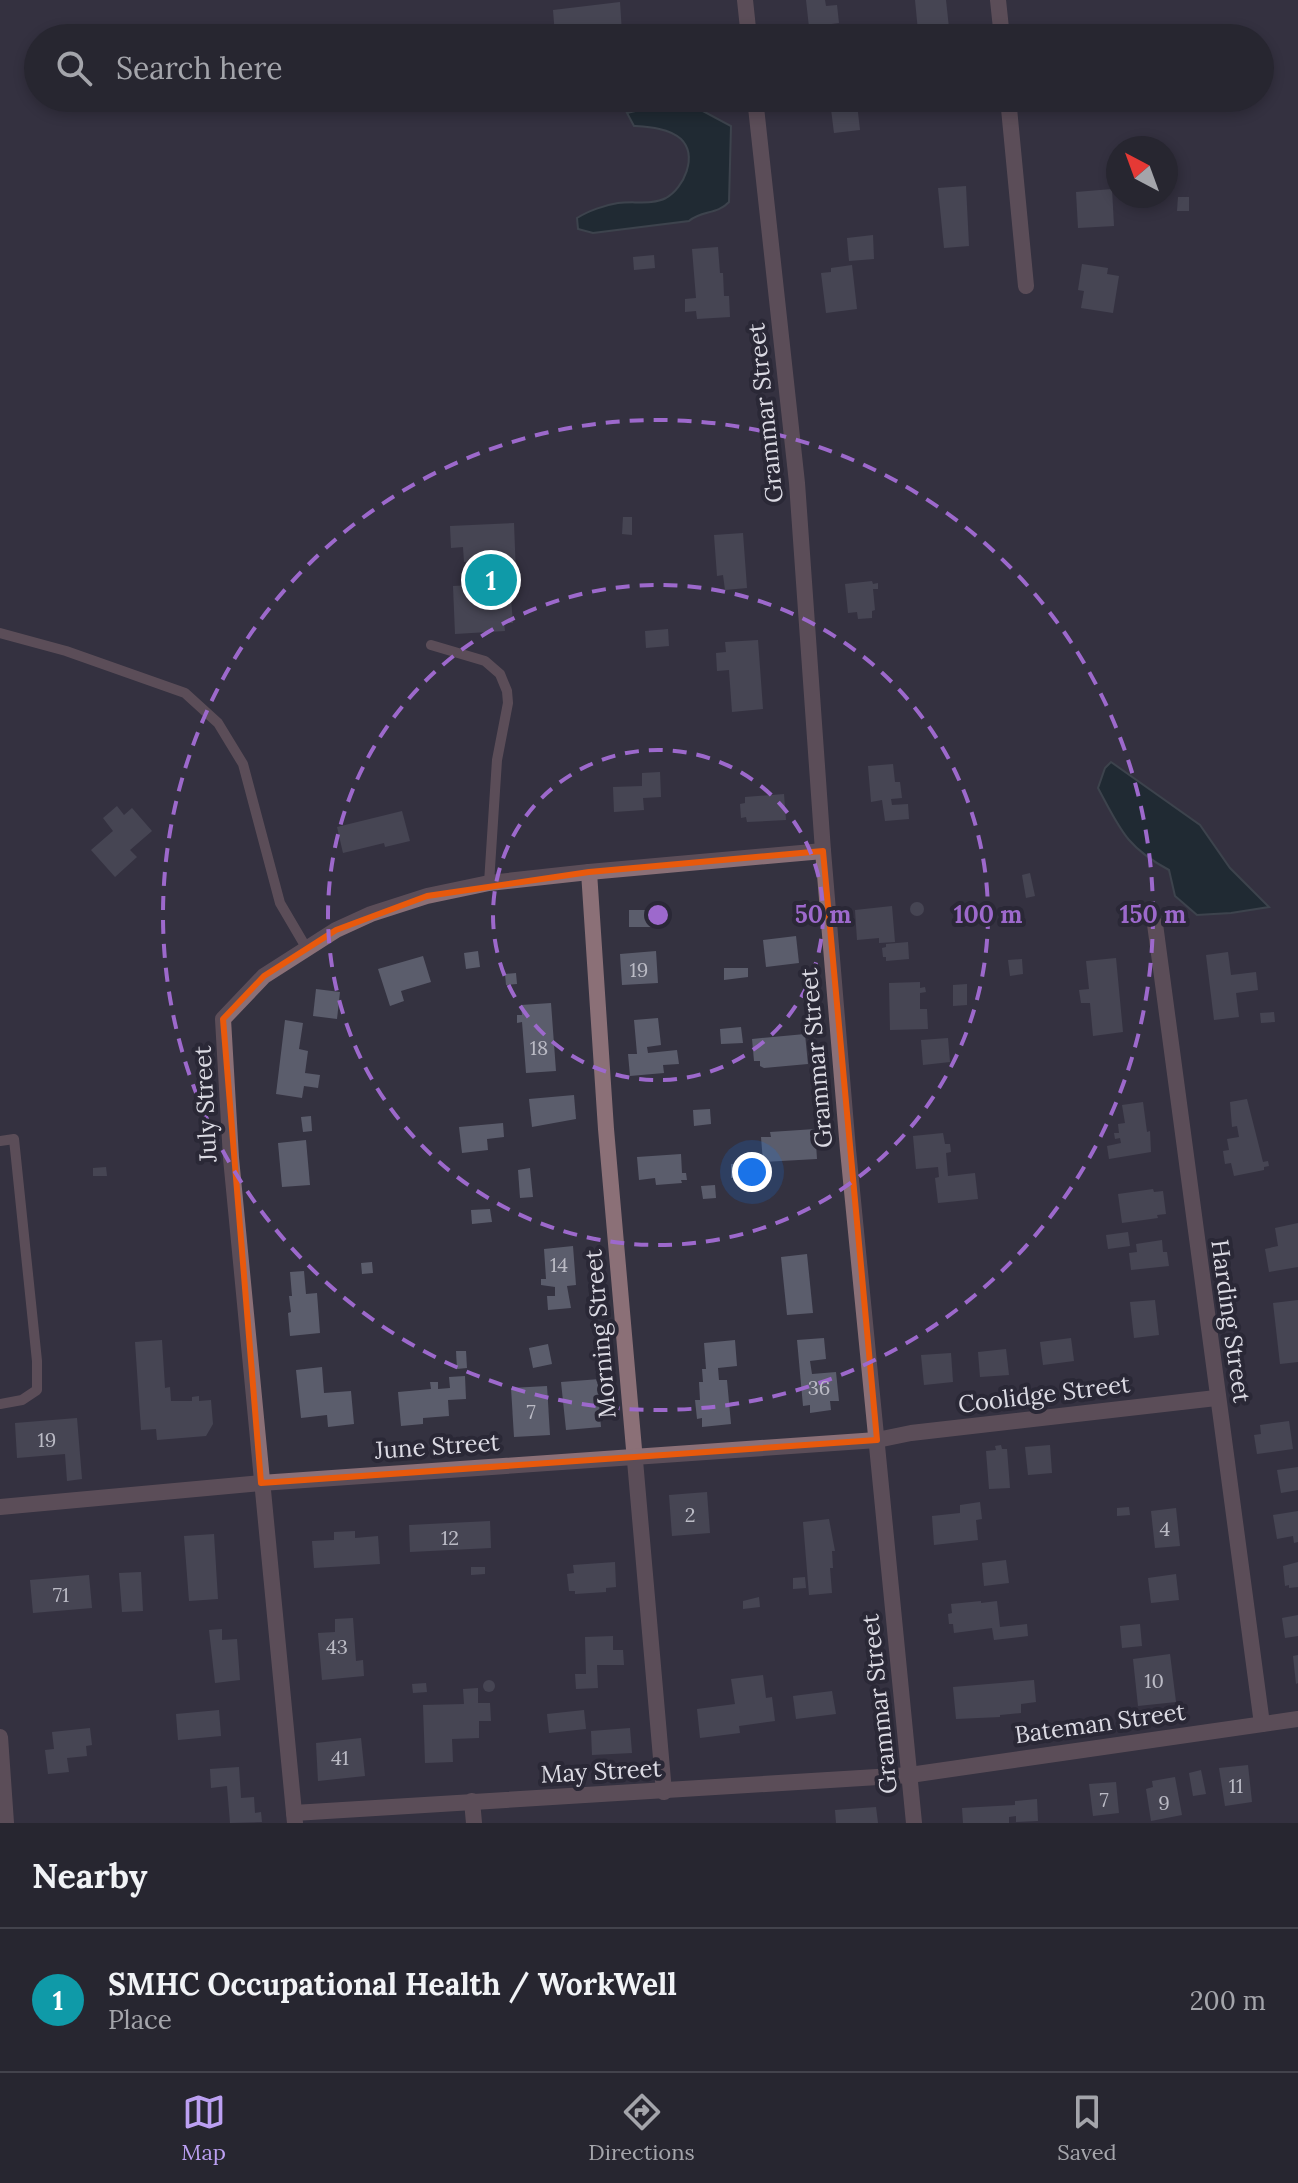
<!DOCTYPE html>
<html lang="en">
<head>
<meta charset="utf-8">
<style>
  :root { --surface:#272630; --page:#33323c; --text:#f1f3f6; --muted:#a4a5ab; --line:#43434c; --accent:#bca0f2 }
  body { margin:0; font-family:Lora,serif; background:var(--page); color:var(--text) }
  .compass { position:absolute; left:1106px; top:136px; width:72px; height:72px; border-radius:50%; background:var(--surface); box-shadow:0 4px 12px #0003; rotate:319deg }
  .you { position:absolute; left:752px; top:1172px; width:28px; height:28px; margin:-20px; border:6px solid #fff; border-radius:50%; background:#1a73e8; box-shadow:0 0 0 12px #1a73e833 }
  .badge { display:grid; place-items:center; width:52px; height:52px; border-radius:50%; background:var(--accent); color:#fff; font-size:26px; font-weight:700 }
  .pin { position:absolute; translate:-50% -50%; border:4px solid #fff; box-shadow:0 2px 8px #0006 }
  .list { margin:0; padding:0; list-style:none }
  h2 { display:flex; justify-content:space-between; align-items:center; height:104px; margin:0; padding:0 32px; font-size:34px }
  h2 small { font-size:26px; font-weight:400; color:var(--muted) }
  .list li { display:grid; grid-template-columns:52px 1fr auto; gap:24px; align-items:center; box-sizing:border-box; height:144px; padding:0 32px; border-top:2px solid var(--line) }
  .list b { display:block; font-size:30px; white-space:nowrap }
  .list p { margin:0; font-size:26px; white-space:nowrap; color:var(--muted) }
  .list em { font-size:26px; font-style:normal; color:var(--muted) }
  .icon { flex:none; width:44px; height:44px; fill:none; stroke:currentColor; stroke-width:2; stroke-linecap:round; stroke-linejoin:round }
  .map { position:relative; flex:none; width:1298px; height:1823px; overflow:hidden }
  .search { position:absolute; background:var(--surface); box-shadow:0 4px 12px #0003; left:24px; right:24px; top:24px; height:88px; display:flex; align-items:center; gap:20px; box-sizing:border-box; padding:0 28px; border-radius:44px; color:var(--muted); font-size:30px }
  .sheet { height:248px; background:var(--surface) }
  nav { display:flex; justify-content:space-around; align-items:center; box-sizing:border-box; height:112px; border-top:2px solid var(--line); background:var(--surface); font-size:22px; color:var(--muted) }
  nav a { display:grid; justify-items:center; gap:4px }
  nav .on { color:var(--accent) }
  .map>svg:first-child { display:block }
</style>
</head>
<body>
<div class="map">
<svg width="1298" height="1823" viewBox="0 0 1298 1823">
  <rect width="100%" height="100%" fill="#343240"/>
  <g fill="#082224" stroke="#47595d" stroke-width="2">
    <path d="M648,108L701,110L731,126L729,202C717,215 702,210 689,221L593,233L578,229L577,218C588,211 605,205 618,203C633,201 652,205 666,198C684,188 698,156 681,139C669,128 649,127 634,126L627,113Z"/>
    <path d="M1111,762L1200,825L1230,868L1269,907L1231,913L1197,915L1175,896L1169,870C1126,847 1120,829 1098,788L1105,768Z"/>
  </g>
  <g fill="#5b5d6c">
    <polygon points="806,0 825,0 826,6 837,5 839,23 809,27"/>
    <polygon points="915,0 946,0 949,28 918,31"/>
    <polygon points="620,2 622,33 606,34 606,29 555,35 553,10"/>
    <polygon points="813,98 847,98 848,105 857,104 860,130 834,133 830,101 813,103"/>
    <polygon points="966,186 969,246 944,248 938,188"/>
    <polygon points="1112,189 1114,226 1078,228 1076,192"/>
    <polygon points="1178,197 1189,197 1189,211 1177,211"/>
    <polygon points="873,235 874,259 849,261 847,238"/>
    <polygon points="718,247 720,273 723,273 724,296 729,296 730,317 697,319 696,311 685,312 685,299 696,298 692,249"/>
    <polygon points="654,255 655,268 634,270 633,257"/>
    <polygon points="1082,264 1108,268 1107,274 1119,276 1113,313 1081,308 1084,291 1078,290"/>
    <polygon points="852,265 857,309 826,313 821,273 831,272 831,268"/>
    <polygon points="623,517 632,517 632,535 622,534"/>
    <polygon points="514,523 516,575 509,575 513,623 504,623 505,631 455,634 453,586 474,585 473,561 464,562 463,547 451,548 450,526"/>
    <polygon points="743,533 747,588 725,590 723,575 717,576 714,535"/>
    <polygon points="872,581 873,584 878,583 878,589 873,589 875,610 872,611 872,618 858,619 857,612 848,613 845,584"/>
    <polygon points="668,629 669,646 646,648 645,631"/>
    <polygon points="758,640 763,709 732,712 729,670 717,671 716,653 726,652 725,642"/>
    <polygon points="893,764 895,782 900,782 902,798 891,799 892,805 908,804 909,819 885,821 882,800 871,802 868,766"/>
    <polygon points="660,772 661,797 643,798 644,810 614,812 613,787 642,786 642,773"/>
    <polygon points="784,794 786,820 747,822 746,817 741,818 740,804 745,803 745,797"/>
    <polygon points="117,806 124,815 132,808 152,831 130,850 137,857 115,877 91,850 113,831 103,818"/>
    <polygon points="402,811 410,841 385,847 384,843 343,853 337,827"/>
    <polygon points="1030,873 1035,896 1026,898 1022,875"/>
    <circle cx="917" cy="909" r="7"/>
    <polygon points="892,906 895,942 879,943 879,938 857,940 855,910"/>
    <rect x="629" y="910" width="27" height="17"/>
    <polygon points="796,936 799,963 766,967 763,940"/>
    <polygon points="908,942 909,959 886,961 886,957 883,957 882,948 886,947 886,944"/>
    <polygon points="478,951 480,967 466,969 464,953"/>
    <polygon points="656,951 658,983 622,985 620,954"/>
    <polygon points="1228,952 1231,975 1256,972 1258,990 1236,993 1239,1017 1214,1020 1206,955"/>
    <polygon points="423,956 431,982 401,991 404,1001 390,1006 378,969"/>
    <polygon points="1116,958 1123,1032 1093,1036 1090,1003 1081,1003 1079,990 1089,989 1086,961"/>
    <polygon points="1022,959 1023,974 1010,976 1008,960"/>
    <polygon points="724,968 748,968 748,977 724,980"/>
    <polygon points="516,973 517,984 506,985 505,974"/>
    <polygon points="920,982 920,988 925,987 926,992 920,993 920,1009 927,1009 928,1029 890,1030 889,983"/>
    <polygon points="967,984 967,1005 953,1006 953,985"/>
    <polygon points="316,989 340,992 337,1019 313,1016"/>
    <polygon points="551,1003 556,1071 526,1073 522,1022 517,1023 517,1015 522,1015 521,1005"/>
    <polygon points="1274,1012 1275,1022 1261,1023 1260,1013"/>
    <polygon points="658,1018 661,1045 647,1047 648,1053 677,1050 679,1064 663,1065 664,1073 630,1076 628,1054 637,1054 634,1020"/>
    <polygon points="285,1020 303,1023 299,1049 308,1051 305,1073 320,1075 318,1088 304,1086 302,1098 276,1094"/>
    <polygon points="741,1027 743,1043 721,1044 720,1029"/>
    <polygon points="805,1034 808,1064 764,1068 760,1066 760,1061 754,1061 752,1039"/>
    <polygon points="948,1038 950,1062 923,1065 921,1040"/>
    <polygon points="574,1095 576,1119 532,1127 529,1099"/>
    <polygon points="1247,1099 1263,1162 1268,1161 1269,1166 1264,1167 1264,1170 1234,1176 1231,1163 1225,1164 1223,1151 1229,1150 1227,1139 1239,1137 1237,1126 1232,1127 1230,1102"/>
    <polygon points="1143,1102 1147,1132 1150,1131 1151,1152 1109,1159 1107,1146 1121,1143 1120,1138 1115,1139 1114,1133 1119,1133 1118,1124 1125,1123 1122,1105"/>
    <polygon points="710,1109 711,1124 694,1126 693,1110"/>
    <polygon points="311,1116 312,1131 303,1132 301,1117"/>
    <polygon points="503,1123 504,1137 487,1139 488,1150 462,1153 459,1127"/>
    <polygon points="815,1129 817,1159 763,1162 761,1137 771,1137 770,1132"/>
    <polygon points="943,1133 945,1144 950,1144 951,1152 946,1153 948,1176 975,1173 978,1199 938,1203 935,1178 939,1177 938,1167 916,1169 913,1136"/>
    <polygon points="306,1140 310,1185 282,1187 278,1143"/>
    <polygon points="681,1154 682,1173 686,1173 687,1180 681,1180 682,1183 656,1185 655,1178 639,1180 637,1157"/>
    <polygon points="731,1164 753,1165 752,1178 731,1178"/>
    <polygon points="106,1167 107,1176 93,1176 93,1168"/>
    <polygon points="530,1168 533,1197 520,1198 518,1170"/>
    <polygon points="715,1185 716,1198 703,1199 701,1186"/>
    <polygon points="1153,1189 1154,1192 1163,1191 1166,1214 1157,1215 1158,1218 1122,1223 1118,1194"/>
    <polygon points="490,1209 492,1222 472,1224 471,1210"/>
    <polygon points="1298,1223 1298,1267 1269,1272 1265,1249 1278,1246 1275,1228"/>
    <polygon points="1128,1232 1130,1246 1108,1249 1106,1235"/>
    <polygon points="1162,1240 1163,1252 1167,1252 1169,1266 1131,1270 1129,1253 1137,1252 1136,1244"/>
    <polygon points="573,1246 576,1285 567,1286 571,1308 548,1310 547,1296 555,1296 555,1287 541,1285 541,1279 546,1279 544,1249"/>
    <polygon points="807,1254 813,1313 787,1315 781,1257"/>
    <polygon points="372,1262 373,1273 362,1274 361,1263"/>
    <polygon points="304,1271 306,1294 317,1293 320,1333 290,1336 288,1313 291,1312 289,1296 292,1296 290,1272"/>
    <polygon points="1155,1300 1159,1335 1134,1338 1130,1302"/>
    <polygon points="1298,1300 1298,1362 1280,1364 1273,1303"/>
    <polygon points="824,1338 826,1359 810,1361 812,1374 836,1372 839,1401 830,1401 831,1410 810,1413 810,1405 803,1406 797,1340"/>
    <polygon points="1071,1338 1074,1361 1043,1365 1040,1342"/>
    <polygon points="162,1340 165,1388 170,1387 171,1401 192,1401 192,1397 199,1396 199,1401 211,1400 213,1424 206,1436 157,1440 156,1429 141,1430 135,1342"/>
    <polygon points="735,1340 737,1366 718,1368 719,1380 727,1380 731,1424 702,1427 702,1418 697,1419 695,1400 700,1400 699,1382 703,1382 702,1369 706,1369 704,1343"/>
    <polygon points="548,1344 552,1364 533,1368 529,1348"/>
    <polygon points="1006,1349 1009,1375 980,1377 978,1352"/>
    <polygon points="456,1351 466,1351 467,1368 457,1369"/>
    <polygon points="951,1353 953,1382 924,1385 921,1355"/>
    <polygon points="322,1367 324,1393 351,1391 354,1424 328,1427 327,1415 301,1418 296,1370"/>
    <polygon points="465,1376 466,1399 448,1400 449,1416 423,1418 423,1424 401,1426 398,1392 431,1389 430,1382 438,1382 438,1389 450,1388 449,1377"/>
    <polygon points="600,1379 601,1395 598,1395 601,1427 566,1430 561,1382"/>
    <polygon points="547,1386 550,1435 514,1437 511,1388"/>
    <polygon points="77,1418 82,1479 67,1481 65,1454 17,1458 15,1423"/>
    <polygon points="1289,1421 1293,1449 1257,1454 1254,1435 1261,1434 1260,1425"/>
    <polygon points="1001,1445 1002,1449 1007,1449 1010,1488 989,1489 986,1451 996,1450 995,1446"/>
    <polygon points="1050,1445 1052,1473 1028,1475 1025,1447"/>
    <polygon points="1298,1467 1298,1490 1281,1493 1277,1470"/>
    <polygon points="707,1492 710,1533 672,1536 669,1495"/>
    <polygon points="980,1502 982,1519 976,1520 978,1540 934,1545 932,1516 960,1513 960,1505"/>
    <polygon points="1129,1507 1130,1515 1117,1516 1117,1508"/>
    <polygon points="1176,1508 1180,1546 1155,1548 1151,1511"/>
    <polygon points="1298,1511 1298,1542 1294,1543 1293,1536 1277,1539 1273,1515"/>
    <polygon points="829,1519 835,1551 832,1551 833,1568 830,1568 832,1593 809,1595 803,1522"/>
    <polygon points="490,1521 491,1548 410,1552 409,1525"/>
    <polygon points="355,1531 355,1538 378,1536 380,1564 314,1568 312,1541 334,1540 334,1532"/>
    <polygon points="214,1534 218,1599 189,1601 184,1536"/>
    <polygon points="1006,1560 1009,1583 984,1586 982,1563"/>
    <polygon points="615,1562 616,1587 606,1588 606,1592 575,1594 575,1591 569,1591 567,1574 574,1573 573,1565"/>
    <polygon points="1298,1562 1298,1587 1289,1588 1289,1585 1285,1586 1283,1566"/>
    <polygon points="471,1567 485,1567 485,1574 471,1575"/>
    <polygon points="141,1572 143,1611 122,1612 119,1573"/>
    <polygon points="1176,1574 1179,1600 1151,1603 1148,1578"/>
    <polygon points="89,1575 92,1608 33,1613 30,1580"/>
    <polygon points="805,1577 806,1588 793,1589 793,1578"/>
    <polygon points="759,1597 760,1607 743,1609 743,1601"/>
    <polygon points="981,1601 981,1603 997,1601 1000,1627 1027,1624 1028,1636 994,1640 992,1628 954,1633 953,1624 949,1624 948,1614 952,1613 951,1604"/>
    <polygon points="1298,1615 1298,1636 1285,1638 1282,1618"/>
    <polygon points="353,1618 356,1661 363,1660 364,1676 322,1680 318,1633 335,1632 335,1619"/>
    <polygon points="1140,1624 1142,1646 1122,1648 1120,1626"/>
    <polygon points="222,1629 222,1640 237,1639 240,1680 215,1683 209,1630"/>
    <polygon points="613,1636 613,1650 623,1650 624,1665 597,1665 598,1688 576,1689 575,1674 586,1674 585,1637"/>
    <polygon points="1170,1654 1176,1702 1138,1706 1133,1659"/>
    <polygon points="1298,1655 1298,1683 1296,1684 1293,1656"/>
    <polygon points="763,1675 766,1698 772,1697 775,1721 739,1726 740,1733 700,1738 697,1709 735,1704 731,1679"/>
    <polygon points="1034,1680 1036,1702 1021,1704 1021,1713 1000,1715 1000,1717 956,1719 953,1687"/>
    <circle cx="489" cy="1686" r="6"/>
    <polygon points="426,1683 427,1692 413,1693 412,1684"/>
    <polygon points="478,1688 478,1703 490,1703 491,1721 479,1721 479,1738 452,1739 453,1762 425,1763 423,1705 464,1704 463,1689"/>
    <polygon points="832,1691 836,1714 796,1719 793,1696"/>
    <polygon points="219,1710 221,1736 178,1740 176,1714"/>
    <polygon points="584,1710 586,1729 549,1733 547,1714"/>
    <polygon points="90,1728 92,1745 86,1746 87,1756 67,1758 69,1772 48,1774 45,1750 54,1749 52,1732"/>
    <polygon points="630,1728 632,1753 592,1755 591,1731"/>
    <polygon points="361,1738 365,1776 318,1781 316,1743"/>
    <polygon points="1248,1765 1252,1802 1225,1806 1219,1768"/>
    <polygon points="239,1767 241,1798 254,1797 255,1813 261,1812 262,1822 230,1823 227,1786 211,1788 210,1769"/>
    <polygon points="1201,1770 1206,1794 1193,1796 1189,1773"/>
    <polygon points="1175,1777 1182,1815 1151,1821 1146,1789 1153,1787 1152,1781"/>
    <polygon points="1116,1782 1119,1813 1093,1816 1089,1784"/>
    <polygon points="1037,1799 1038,1821 1016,1822 1016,1816 1009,1817 1009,1823 963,1823 962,1808 1015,1805 1015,1801"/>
    <polygon points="876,1807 878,1823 836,1823 835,1810"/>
  </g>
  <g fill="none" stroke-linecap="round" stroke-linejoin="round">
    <g stroke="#8b7077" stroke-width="10">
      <polyline points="0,633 66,651 185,693 218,723 243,764 280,903 307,949"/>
      <polyline points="431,645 485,661 500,674 507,691 508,703 497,760 489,883"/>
      <polyline points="0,1141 14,1139 37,1361 37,1390 22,1400 0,1404"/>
    </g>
    <g stroke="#8b7077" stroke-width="16">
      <polyline points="998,0 1002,38"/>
      <polyline points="1008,98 1026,286"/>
      <polyline points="589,872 606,1129 664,1792"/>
      <polyline points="1155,924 1262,1724"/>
      <polyline points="0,1507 261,1483 877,1440 911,1433 1216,1398"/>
      <polyline points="0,1737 6,1823"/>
      <polyline points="472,1801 474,1823"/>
      <polyline points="294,1813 910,1775 1298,1719"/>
      <polyline points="295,1823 231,1158 223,1019 264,976 336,930 371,914 427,896 489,883 589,872 823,851"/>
    </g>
    <g stroke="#8b7077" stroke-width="16">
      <polyline points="745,0 749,38"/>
      <polyline points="755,98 797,483 823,851 848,1150 914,1823"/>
    </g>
  </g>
  <path d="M0 0H1298V1823H0ZM823,851L877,1440L261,1483L223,1019L264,976L336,930L427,896L589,872Z" fill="#343240" fill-opacity=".55" fill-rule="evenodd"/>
  <path fill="none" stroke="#e8590c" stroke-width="6" stroke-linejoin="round" d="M823,851L877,1440L261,1483L223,1019L264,976L336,930L427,896L589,872Z"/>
  <g fill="none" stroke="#9d69cc" stroke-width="4" stroke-dasharray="14 10">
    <circle cx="658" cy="915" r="165"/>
    <circle cx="658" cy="915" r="330"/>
    <circle cx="658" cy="915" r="495"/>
  </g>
  <g text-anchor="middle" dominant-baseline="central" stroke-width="8" stroke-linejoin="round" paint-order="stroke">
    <g font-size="20" fill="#bbbbc5">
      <text x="639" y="969">19</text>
      <text x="539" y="1047">18</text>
      <text x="559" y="1264">14</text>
      <text x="819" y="1387">36</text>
      <text x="531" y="1411">7</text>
      <text x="47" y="1439">19</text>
      <text x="690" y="1514">2</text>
      <text x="1165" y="1528">4</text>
      <text x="450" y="1537">12</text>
      <text x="61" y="1594">71</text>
      <text x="337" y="1646">43</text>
      <text x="1154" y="1680">10</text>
      <text x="340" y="1757">41</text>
      <text x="1236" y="1785">11</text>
      <text x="1104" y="1799">7</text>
      <text x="1164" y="1802">9</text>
    </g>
    <g font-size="24" fill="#dbdae3" stroke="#2a2836">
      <text transform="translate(765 413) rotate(-96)">Grammar Street</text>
      <text transform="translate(816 1058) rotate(-95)">Grammar Street</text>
      <text transform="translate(205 1104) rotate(-93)">July Street</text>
      <text transform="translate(1231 1321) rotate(82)">Harding Street</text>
      <text transform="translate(600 1334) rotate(-95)">Morning Street</text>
      <text transform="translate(1044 1394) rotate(-7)">Coolidge Street</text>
      <text transform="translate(437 1446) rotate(-4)">June Street</text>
      <text transform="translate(879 1704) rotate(-96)">Grammar Street</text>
      <text transform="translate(1100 1723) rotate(-8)">Bateman Street</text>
      <text transform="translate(601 1771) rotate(-3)">May Street</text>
    </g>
  </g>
  <circle cx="658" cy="915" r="12" fill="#9d69cc" stroke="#2a2836" stroke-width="4"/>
  <g font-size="24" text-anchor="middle" font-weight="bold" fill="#9d69cc" stroke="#2a2836" stroke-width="8" stroke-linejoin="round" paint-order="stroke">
    <text x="823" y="923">50 m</text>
    <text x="988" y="923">100 m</text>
    <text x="1153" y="923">150 m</text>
  </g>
</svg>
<svg class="compass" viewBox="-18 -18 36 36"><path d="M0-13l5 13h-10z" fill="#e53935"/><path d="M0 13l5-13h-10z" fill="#a4a5ab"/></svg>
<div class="you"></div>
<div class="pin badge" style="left:491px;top:580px;background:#0f9aa8">1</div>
<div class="search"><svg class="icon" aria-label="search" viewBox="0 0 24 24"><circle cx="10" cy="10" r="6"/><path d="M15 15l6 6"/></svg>Search here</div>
</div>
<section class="sheet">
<h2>Nearby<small></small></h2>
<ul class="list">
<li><span class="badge" style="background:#0f9aa8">1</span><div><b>SMHC Occupational Health / WorkWell</b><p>Place</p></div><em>200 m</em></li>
</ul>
</section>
<nav>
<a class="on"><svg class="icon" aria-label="map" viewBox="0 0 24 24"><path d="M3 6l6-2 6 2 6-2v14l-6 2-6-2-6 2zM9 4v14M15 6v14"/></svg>Map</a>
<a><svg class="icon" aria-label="directions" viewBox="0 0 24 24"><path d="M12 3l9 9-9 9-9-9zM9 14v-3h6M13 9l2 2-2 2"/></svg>Directions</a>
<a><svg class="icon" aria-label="saved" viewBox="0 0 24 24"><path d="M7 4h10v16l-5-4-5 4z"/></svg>Saved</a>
</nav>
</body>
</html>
